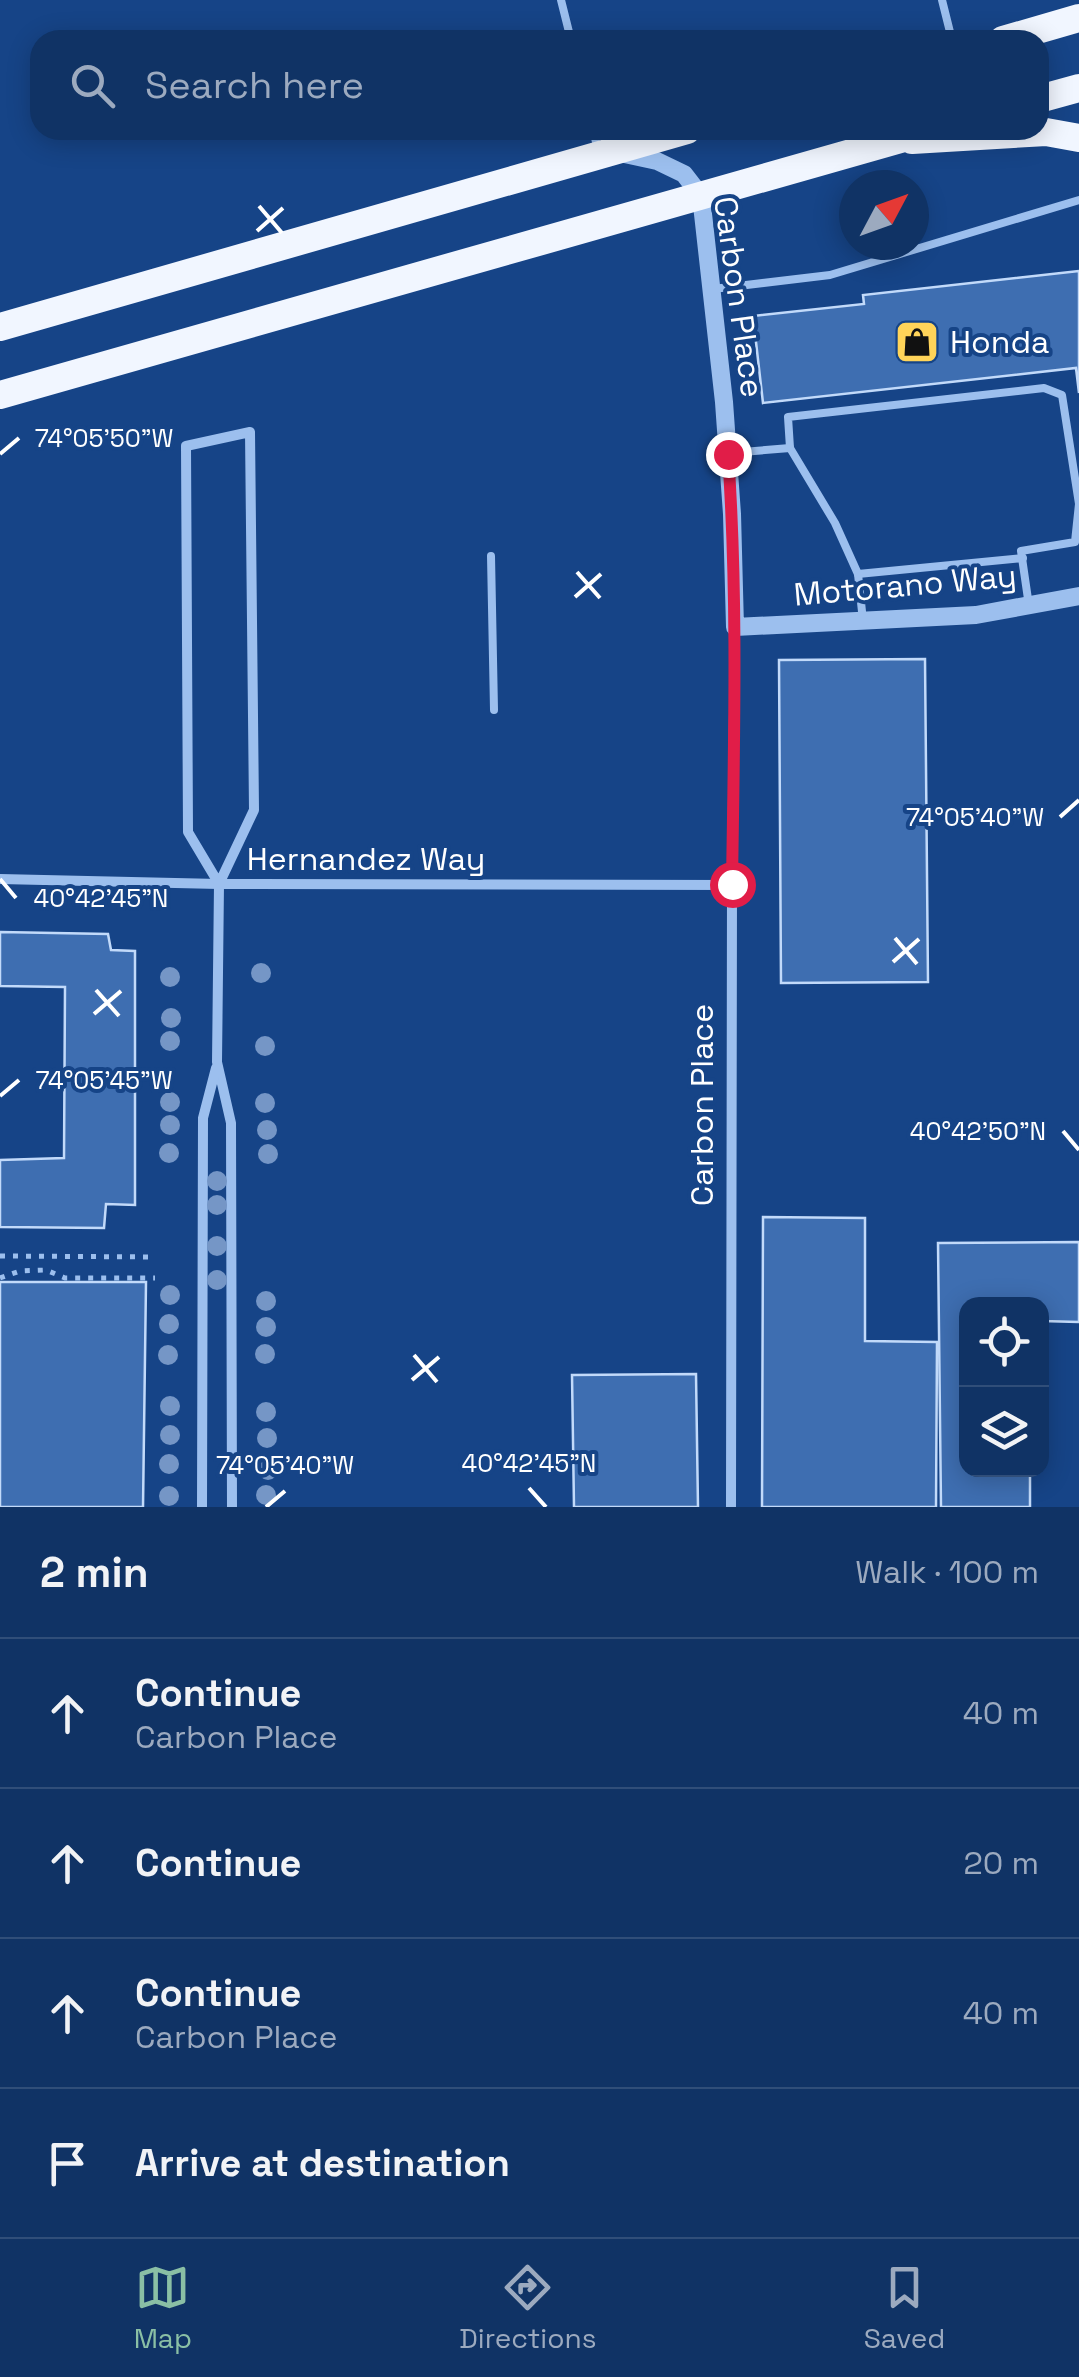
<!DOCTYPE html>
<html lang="en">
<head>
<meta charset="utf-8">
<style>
  :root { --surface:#103365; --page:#1e3f6e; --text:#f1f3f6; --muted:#9caabf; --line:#304e79; --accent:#8abfa5 }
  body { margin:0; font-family:"Space Grotesk",sans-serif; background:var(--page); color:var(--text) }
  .controls { position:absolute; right:30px; bottom:30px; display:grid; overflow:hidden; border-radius:20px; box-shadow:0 5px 25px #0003 }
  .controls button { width:90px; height:90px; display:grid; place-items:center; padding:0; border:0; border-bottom:2px solid var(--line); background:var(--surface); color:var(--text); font:50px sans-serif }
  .compass { position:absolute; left:839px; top:170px; width:90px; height:90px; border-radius:50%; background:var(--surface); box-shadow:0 5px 25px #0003; rotate:49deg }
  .stop { position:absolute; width:30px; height:30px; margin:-22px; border:8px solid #e11d48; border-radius:50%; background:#fff }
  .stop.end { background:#e11d48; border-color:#fff; box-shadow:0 2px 10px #0008 }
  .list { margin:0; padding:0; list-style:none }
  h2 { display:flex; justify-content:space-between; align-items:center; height:130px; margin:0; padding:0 40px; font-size:42px }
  h2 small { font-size:32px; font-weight:400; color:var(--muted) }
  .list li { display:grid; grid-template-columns:65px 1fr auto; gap:30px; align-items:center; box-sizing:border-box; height:150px; padding:0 40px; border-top:2px solid var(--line) }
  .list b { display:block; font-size:38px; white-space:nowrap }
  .list p { margin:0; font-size:32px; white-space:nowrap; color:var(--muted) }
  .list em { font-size:32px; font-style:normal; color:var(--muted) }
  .icon { flex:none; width:55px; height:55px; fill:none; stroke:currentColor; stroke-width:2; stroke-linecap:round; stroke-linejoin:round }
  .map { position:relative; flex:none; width:1079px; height:1507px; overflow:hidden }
  .search { position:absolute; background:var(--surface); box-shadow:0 5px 25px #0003; left:30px; right:30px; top:30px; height:110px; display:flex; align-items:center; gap:25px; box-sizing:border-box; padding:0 35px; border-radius:30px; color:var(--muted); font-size:38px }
  .sheet { height:730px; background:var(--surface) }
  nav { display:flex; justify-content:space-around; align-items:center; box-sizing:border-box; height:140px; border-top:2px solid var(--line); background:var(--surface); font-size:28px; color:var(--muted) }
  nav a { display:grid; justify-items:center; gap:5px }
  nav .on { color:var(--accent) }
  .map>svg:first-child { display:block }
</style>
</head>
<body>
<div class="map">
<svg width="1079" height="1507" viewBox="0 0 1079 1507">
  <rect width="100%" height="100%" fill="#164487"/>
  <g fill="#3e6eb1" stroke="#c2dafa" stroke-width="2.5">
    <polygon points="1079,271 1079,393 1076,368 763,403 753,316 864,304 863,295"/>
    <polygon points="925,659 928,982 781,983 779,660"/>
    <polygon points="0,932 108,934 111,950 135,951 135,1205 106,1204 104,1228 0,1227 0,1160 64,1158 65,987 0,986"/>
    <polygon points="763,1217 865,1218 865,1341 937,1342 936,1507 762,1507"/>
    <polygon points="1079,1242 1079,1322 1042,1321 1042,1304 966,1304 966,1470 1030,1470 1030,1507 941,1507 938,1243"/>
    <polygon points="0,1282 146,1282 143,1507 0,1507"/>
    <polygon points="696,1374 698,1507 574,1507 572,1375"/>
  </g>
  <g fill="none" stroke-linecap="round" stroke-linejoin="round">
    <g stroke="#9cbfee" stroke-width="5" stroke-dasharray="5 8" stroke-linecap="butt">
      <polyline points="0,1256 155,1257"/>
      <polyline points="0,1278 20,1271 46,1270 65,1278 155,1278"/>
    </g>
    <g stroke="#9cbfee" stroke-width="8">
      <polyline points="561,0 571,40"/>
      <polyline points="942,0 952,40"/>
      <polyline points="593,130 598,150"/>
      <polyline points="713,289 830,275 1079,200"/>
      <polyline points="730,453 790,448"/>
      <polyline points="491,556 494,710"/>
      <polyline points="858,574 1023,558"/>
      <polyline points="863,621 858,574 835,523 790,448 788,417 1044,388 1062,395 1079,504 1075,542 1021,551 1029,606"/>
    </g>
    <g stroke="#9cbfee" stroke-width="10">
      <polyline points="0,879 219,884 732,885"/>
      <polyline points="219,884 188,832 186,446 250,432 254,810 219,884 217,1062 231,1123 232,1507"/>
      <polyline points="202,1507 203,1118 216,1068"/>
      <polyline points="731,1507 732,885 735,627"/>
    </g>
    <polyline stroke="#9cbfee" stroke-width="18" points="620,153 657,161 684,174 701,196 724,402 732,514 735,627 976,615 1079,596"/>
    <g stroke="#f1f6ff" stroke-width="28">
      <polyline points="1003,40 1079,18"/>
      <polyline points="1039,99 1079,88"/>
      <polyline points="912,140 1046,132 1079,138"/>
      <polyline points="0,327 687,130"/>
      <polyline points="0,395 932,130"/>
    </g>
  </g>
  <g fill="#7596c6">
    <circle cx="261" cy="973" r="10"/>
    <circle cx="170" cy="977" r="10"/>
    <circle cx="171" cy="1018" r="10"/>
    <circle cx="170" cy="1041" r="10"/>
    <circle cx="265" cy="1046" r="10"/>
    <circle cx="170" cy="1102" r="10"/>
    <circle cx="265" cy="1103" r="10"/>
    <circle cx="170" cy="1125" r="10"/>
    <circle cx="267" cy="1130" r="10"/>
    <circle cx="169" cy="1153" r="10"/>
    <circle cx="268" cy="1154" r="10"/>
    <circle cx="217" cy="1181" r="10"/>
    <circle cx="217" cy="1205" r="10"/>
    <circle cx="217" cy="1246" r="10"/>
    <circle cx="217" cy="1280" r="10"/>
    <circle cx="170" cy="1295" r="10"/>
    <circle cx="266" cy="1301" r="10"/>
    <circle cx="169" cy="1324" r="10"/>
    <circle cx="266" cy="1327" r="10"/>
    <circle cx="265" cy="1354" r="10"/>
    <circle cx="168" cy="1355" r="10"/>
    <circle cx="170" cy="1406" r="10"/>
    <circle cx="266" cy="1412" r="10"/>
    <circle cx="170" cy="1435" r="10"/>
    <circle cx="267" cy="1438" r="10"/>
    <circle cx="169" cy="1464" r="10"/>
    <circle cx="268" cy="1470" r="10"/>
    <circle cx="266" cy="1495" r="10"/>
    <circle cx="169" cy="1496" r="10"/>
  </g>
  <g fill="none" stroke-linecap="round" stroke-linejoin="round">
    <path stroke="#e11d48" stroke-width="12" d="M728,454C738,597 734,741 732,884"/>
  </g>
  <path fill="none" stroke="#fff" stroke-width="4" d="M259,206L282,233M257,231L283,208M0,454L19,438M577,572L600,598M575,597L601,574M1060,817L1079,800M0,879L16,898M895,938L917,964M893,962L919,939M96,990L119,1016M94,1014L121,991M0,1096L19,1080M1063,1131L1079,1150M414,1355L437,1382M412,1380L439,1357M529,1488L546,1507M266,1507L285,1491"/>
  <defs>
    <symbol id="shop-square" viewBox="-11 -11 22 22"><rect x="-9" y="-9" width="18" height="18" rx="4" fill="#ffd459" stroke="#164487"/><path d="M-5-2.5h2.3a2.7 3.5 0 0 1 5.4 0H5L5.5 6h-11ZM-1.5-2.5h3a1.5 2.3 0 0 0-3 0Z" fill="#111"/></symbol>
  </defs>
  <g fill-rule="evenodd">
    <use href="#shop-square" x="892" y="317" width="50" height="50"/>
  </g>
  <g text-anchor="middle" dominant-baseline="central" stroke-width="8" stroke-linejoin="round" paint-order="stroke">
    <g font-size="32" fill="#fff" stroke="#164487">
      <text transform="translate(739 297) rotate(82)">Carbon Place</text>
      <text transform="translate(905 585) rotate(-5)">Motorano Way</text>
      <text x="366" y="859">Hernandez Way</text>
      <text transform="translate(702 1105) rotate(-90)">Carbon Place</text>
    </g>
    <g font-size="32" fill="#fff" stroke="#164487" text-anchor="start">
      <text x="950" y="342">Honda</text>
    </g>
  </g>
  <g font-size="25" text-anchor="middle" fill="#fff" stroke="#164487" stroke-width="8" stroke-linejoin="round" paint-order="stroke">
    <text x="104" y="447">74°05'50"W</text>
    <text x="975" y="826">74°05'40"W</text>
    <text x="101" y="907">40°42'45"N</text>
    <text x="104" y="1089">74°05'45"W</text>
    <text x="978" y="1140">40°42'50"N</text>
    <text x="529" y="1472">40°42'45"N</text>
    <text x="285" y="1474">74°05'40"W</text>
  </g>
</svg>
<div class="controls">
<button><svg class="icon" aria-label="locate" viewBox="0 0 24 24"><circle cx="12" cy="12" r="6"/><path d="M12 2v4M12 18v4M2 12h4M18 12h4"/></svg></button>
<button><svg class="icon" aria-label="layers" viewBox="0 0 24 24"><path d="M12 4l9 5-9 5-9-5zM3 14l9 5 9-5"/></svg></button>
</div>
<svg class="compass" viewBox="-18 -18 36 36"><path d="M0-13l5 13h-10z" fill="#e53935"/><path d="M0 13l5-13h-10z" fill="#9caabf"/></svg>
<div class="stop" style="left:732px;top:884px"></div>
<div class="stop end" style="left:728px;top:454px"></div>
<div class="search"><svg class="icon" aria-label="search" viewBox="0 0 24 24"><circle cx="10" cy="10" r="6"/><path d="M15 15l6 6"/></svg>Search here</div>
</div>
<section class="sheet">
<h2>2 min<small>Walk · 100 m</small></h2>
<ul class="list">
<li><svg class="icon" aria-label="ahead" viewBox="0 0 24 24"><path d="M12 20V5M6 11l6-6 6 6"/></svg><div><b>Continue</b><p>Carbon Place</p></div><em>40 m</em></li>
<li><svg class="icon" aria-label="ahead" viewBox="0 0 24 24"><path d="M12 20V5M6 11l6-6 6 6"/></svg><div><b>Continue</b></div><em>20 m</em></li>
<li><svg class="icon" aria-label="ahead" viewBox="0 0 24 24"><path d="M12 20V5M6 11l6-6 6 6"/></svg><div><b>Continue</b><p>Carbon Place</p></div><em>40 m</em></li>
<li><svg class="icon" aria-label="arrive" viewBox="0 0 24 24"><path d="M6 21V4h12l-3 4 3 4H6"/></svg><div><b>Arrive at destination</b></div></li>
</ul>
</section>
<nav>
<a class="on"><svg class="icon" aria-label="map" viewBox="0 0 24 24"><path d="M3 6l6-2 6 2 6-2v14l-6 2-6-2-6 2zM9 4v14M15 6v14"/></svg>Map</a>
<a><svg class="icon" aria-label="directions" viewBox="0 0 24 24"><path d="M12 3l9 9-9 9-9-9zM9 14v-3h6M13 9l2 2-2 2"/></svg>Directions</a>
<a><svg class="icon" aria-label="saved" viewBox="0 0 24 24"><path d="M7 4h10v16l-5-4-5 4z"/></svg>Saved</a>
</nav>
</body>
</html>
